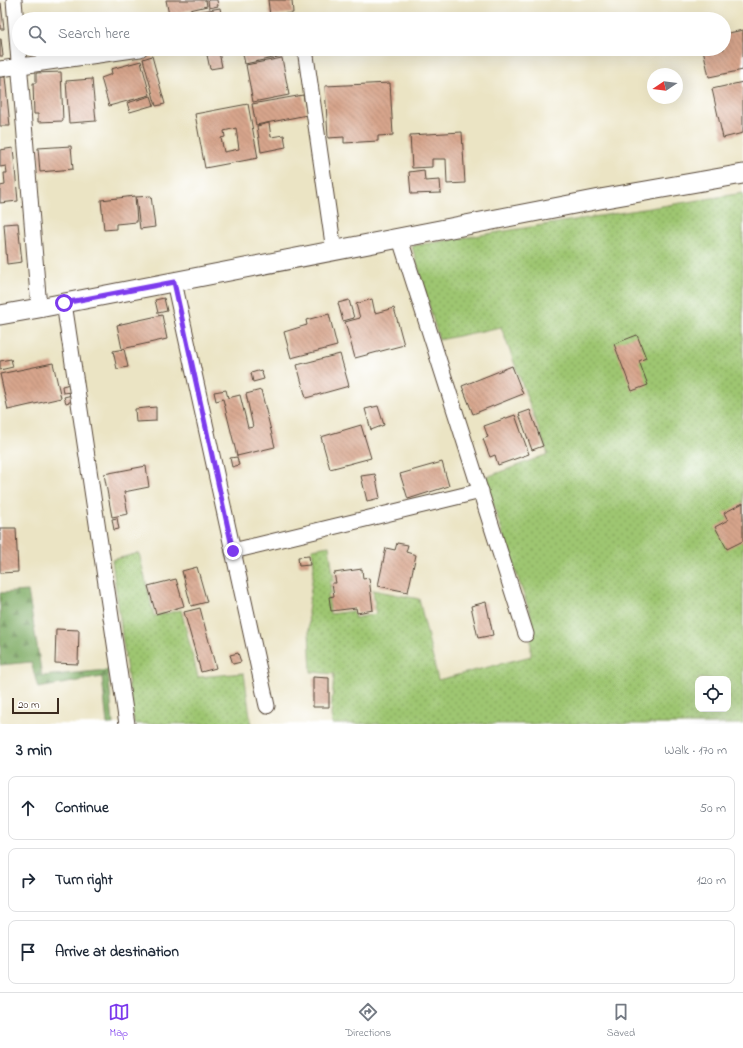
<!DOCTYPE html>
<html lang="en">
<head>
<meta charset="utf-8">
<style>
  :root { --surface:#fff; --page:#f6f6f7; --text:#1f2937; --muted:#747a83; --line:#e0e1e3; --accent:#7c3aed }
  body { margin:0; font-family:"Indie Flower",sans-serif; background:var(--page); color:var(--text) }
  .controls { position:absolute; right:12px; bottom:12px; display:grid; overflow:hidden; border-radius:8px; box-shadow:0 4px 16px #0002 }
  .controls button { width:36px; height:36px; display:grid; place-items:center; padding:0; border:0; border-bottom:1px solid var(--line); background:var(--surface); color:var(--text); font:20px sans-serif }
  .compass { position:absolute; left:647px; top:68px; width:36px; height:36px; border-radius:50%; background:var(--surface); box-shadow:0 4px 16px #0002; rotate:257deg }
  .scale { position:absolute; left:12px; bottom:10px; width:47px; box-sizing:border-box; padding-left:4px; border:2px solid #3b2a1e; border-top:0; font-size:11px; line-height:14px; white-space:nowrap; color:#3b2a1e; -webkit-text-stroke:3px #fff; paint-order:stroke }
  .stop { position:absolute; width:12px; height:12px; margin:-9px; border:3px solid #7c3aed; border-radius:50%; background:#fff }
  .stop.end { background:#7c3aed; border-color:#fff; box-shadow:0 1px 4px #0008 }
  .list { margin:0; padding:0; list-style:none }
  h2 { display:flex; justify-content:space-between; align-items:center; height:52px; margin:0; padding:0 16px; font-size:17px }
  h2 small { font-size:13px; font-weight:400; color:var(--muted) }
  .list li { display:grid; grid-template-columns:26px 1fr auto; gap:12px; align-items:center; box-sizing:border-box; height:64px; margin:0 8px 8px; padding:0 8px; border:1px solid var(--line); border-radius:8px }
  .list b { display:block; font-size:15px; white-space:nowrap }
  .list em { font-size:13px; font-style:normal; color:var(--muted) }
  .icon { flex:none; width:22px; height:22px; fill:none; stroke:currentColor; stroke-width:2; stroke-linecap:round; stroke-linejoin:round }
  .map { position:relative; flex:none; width:743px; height:724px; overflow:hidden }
  .search { position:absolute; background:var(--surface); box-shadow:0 4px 16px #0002; left:12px; right:12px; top:12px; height:44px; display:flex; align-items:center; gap:10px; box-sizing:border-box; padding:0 14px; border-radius:22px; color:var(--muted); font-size:15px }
  .sheet { height:268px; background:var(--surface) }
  nav { display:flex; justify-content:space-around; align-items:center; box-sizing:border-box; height:56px; border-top:1px solid var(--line); background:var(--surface); font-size:11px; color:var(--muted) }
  nav a { display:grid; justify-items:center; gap:2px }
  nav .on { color:var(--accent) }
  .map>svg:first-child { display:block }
</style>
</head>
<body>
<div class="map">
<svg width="743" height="724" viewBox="0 0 743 724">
  <defs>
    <pattern id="grass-dots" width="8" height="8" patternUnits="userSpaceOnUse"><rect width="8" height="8" fill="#9ec671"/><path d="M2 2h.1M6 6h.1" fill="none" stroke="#82a15c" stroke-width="1.8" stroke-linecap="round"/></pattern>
    <pattern id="forest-firs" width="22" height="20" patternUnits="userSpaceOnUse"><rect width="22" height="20" fill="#7eab63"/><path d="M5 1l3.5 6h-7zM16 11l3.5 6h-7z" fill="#688b51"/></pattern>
    <pattern id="building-back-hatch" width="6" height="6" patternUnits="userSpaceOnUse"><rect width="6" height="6" fill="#d7a58c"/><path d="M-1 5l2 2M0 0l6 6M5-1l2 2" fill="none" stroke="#b08772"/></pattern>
  </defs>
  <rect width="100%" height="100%" fill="#fff"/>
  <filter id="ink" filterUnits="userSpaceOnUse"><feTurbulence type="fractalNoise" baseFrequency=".025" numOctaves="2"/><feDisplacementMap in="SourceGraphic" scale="8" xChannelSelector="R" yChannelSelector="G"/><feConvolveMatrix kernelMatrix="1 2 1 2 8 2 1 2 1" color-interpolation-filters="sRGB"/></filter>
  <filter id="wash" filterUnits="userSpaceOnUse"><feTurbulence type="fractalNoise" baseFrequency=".012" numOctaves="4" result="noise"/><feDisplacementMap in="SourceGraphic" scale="16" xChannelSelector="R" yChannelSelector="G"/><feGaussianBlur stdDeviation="0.9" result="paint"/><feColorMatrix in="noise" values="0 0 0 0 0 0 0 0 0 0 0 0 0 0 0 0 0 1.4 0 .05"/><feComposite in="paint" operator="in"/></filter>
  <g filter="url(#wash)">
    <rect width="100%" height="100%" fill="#ebe4c4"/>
    <g fill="url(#grass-dots)" stroke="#6c7848" fill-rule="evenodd">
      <path d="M743,193V414L742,417L743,419V724H332L331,714L334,674L311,672L308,612L314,566L312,549L329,546L334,581H330L331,594H328L330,614L353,611L355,618L376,614L373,590L419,599L438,680L531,656V616L484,478L548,454L501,327L439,340L412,246ZM698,679H728V709H698Z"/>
      <polygon points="139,553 154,616 181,610 198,677 244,673 251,724 134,724 112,560"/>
    </g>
    <polygon fill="url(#forest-firs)" stroke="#5c6a40" points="28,591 42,676 108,670 113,724 107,724 102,677 38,688 31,662 0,665 0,593"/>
    <g id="blocks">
      <g fill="url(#building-back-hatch)" fill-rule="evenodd">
        <polygon points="166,0 206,0 207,6 169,15"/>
        <polygon points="208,0 217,0 218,6 209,8"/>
        <polygon points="268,0 292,0 293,13 270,16"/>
        <polygon points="0,3 1,3 4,29 0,29"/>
        <polygon points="220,8 222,19 181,19 180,15"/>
        <polygon points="743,30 743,70 709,77 703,49 724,49 724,34"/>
        <polygon points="0,39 1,39 3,56 0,56"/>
        <polygon points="242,49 295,49 296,53 245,64"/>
        <polygon points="219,52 222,67 210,69 207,55"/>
        <polygon points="152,56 165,104 156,106 143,59"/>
        <polygon points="282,58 289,95 253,102 246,65"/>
        <polygon points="141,61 150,95 109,106 101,78 112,74 111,69"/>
        <polygon points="61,72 63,121 38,122 38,114 34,114 33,83 36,83 36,73"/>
        <polygon points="0,77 5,77 10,126 0,126"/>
        <polygon points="92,79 96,121 69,123 66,81"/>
        <polygon points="743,82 743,133 723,138 712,89"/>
        <polygon points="390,83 393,135 378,136 378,141 344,143 344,137 328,138 325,86"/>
        <polygon points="303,95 307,115 256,125 252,104"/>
        <polygon points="151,96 154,105 130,112 127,103"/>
        <path d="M248,104L258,158L205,168L195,114ZM236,128L239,149L224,152L221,138L225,137L224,131Z"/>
        <polygon points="269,123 271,137 284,135 286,147 261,152 257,126"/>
        <polygon points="462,132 465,183 447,184 446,159 432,159 432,167 412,168 410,135"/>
        <polygon points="71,146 73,169 40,172 38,148"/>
        <polygon points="13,148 18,201 0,203 0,186 5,185 4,173 7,173 6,166 0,167 0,150"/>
        <polygon points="424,170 425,181 440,180 441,193 411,194 409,172"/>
        <polygon points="135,196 137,222 116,224 116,229 104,230 101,200"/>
        <polygon points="151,196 155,227 140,229 136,197"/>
        <polygon points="18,223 22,262 7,264 4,224"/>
        <polygon points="164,298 167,311 158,313 155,300"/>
        <polygon points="372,299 375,313 394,308 404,345 355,358 345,322 360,318 356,304"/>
        <polygon points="349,300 354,318 343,321 338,303"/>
        <polygon points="329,314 337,346 291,358 284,332 307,325 306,320"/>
        <polygon points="162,315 167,339 122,349 117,325"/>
        <polygon points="637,335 646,358 639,361 648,385 632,391 614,344"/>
        <polygon points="124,349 128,367 117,369 113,351"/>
        <polygon points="340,354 349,386 306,398 297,365"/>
        <polygon points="11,359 13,367 0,370 0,361"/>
        <polygon points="53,363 61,398 8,410 0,374"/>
        <polygon points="512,366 523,394 473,414 462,386"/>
        <polygon points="261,370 264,379 253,382 251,373"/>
        <polygon points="70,384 71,392 63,393 62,386"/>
        <polygon points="226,390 228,398 240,395 248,428 253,427 246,394 261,390 275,447 237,456 223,399 216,401 214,392"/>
        <polygon points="72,395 73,401 66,403 64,397"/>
        <polygon points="378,406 384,425 371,430 365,409"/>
        <polygon points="156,407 156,421 136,422 135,409"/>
        <polygon points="530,410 543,446 532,450 519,414"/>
        <polygon points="515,415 529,454 498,465 495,455 490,457 483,439 488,437 484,426"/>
        <polygon points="361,425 371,458 330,469 321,437"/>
        <polygon points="237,457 239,465 232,467 230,458"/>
        <polygon points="442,462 449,486 408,499 400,474"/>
        <polygon points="146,466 149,487 124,492 128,514 112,517 104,474"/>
        <polygon points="375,474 380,498 367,501 361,476"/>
        <polygon points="743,503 743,541 727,549 715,527 728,520 724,513"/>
        <polygon points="117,518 119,529 114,530 112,519"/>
        <polygon points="0,528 16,528 18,572 0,573"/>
        <polygon points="397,543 408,545 406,552 416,555 408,592 378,586 386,548 395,550"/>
        <polygon points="309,556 310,565 299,566 298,557"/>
        <polygon points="197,567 207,602 191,606 182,571"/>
        <polygon points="362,569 363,579 369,578 373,610 357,613 356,608 331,611 329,597 334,596 332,583 336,583 334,573"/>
        <polygon points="176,579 184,606 156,614 148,586"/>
        <polygon points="486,602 493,635 478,638 471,606"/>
        <polygon points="200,608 216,668 201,672 184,612"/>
        <polygon points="56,629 79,630 78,664 55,663"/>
        <polygon points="238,653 241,662 233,664 230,655"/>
        <polygon points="313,677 329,678 329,707 313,707"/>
      </g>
    </g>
  </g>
  <g filter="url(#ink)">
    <use href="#blocks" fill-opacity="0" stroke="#554637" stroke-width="1"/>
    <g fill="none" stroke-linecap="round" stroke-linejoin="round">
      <defs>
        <g id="minor">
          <polyline points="14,0 39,308"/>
          <polyline points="305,49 334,251"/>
          <polyline points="0,69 140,49"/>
          <polyline points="400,239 526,634"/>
          <polyline points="174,282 267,706"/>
          <polyline points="64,303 127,724"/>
          <polyline points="233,551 481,491"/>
        </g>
        <polyline id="tertiary" points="0,315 39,308 600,199 743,174"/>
      </defs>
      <use href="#minor" stroke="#554637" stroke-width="17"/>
      <use href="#tertiary" stroke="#554637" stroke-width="21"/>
      <use href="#minor" stroke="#fff" stroke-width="15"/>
      <use href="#tertiary" stroke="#fff" stroke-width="19"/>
    </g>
  </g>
  <g fill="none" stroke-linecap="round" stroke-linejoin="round" filter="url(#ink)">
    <polyline stroke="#7c3aed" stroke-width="5" points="64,303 174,282 233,551"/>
  </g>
</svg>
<div class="controls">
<button><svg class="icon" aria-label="locate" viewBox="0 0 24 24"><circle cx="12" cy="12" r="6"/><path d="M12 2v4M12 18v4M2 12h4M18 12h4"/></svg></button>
</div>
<svg class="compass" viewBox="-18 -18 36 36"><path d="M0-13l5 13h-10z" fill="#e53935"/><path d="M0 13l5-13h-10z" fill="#747a83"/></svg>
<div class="scale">20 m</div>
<div class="stop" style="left:64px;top:303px"></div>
<div class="stop end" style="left:233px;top:551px"></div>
<div class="search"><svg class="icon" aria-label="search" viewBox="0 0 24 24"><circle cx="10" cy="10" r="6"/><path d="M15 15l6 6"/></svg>Search here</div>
</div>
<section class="sheet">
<h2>3 min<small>Walk · 170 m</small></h2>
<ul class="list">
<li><svg class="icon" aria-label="ahead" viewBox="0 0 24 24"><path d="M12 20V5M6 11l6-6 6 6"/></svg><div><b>Continue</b></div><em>50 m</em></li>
<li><svg class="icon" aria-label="right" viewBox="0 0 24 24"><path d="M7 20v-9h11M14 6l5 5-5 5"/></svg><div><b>Turn right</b></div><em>120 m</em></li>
<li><svg class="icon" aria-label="arrive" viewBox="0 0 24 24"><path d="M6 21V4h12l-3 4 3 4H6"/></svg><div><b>Arrive at destination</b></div></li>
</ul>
</section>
<nav>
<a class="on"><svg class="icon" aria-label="map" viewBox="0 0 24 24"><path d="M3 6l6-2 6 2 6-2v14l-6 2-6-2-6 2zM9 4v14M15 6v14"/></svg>Map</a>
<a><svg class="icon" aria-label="directions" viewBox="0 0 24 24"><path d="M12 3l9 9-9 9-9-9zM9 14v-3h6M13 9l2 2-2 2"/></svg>Directions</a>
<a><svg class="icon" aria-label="saved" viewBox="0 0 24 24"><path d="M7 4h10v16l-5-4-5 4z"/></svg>Saved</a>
</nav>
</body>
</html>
